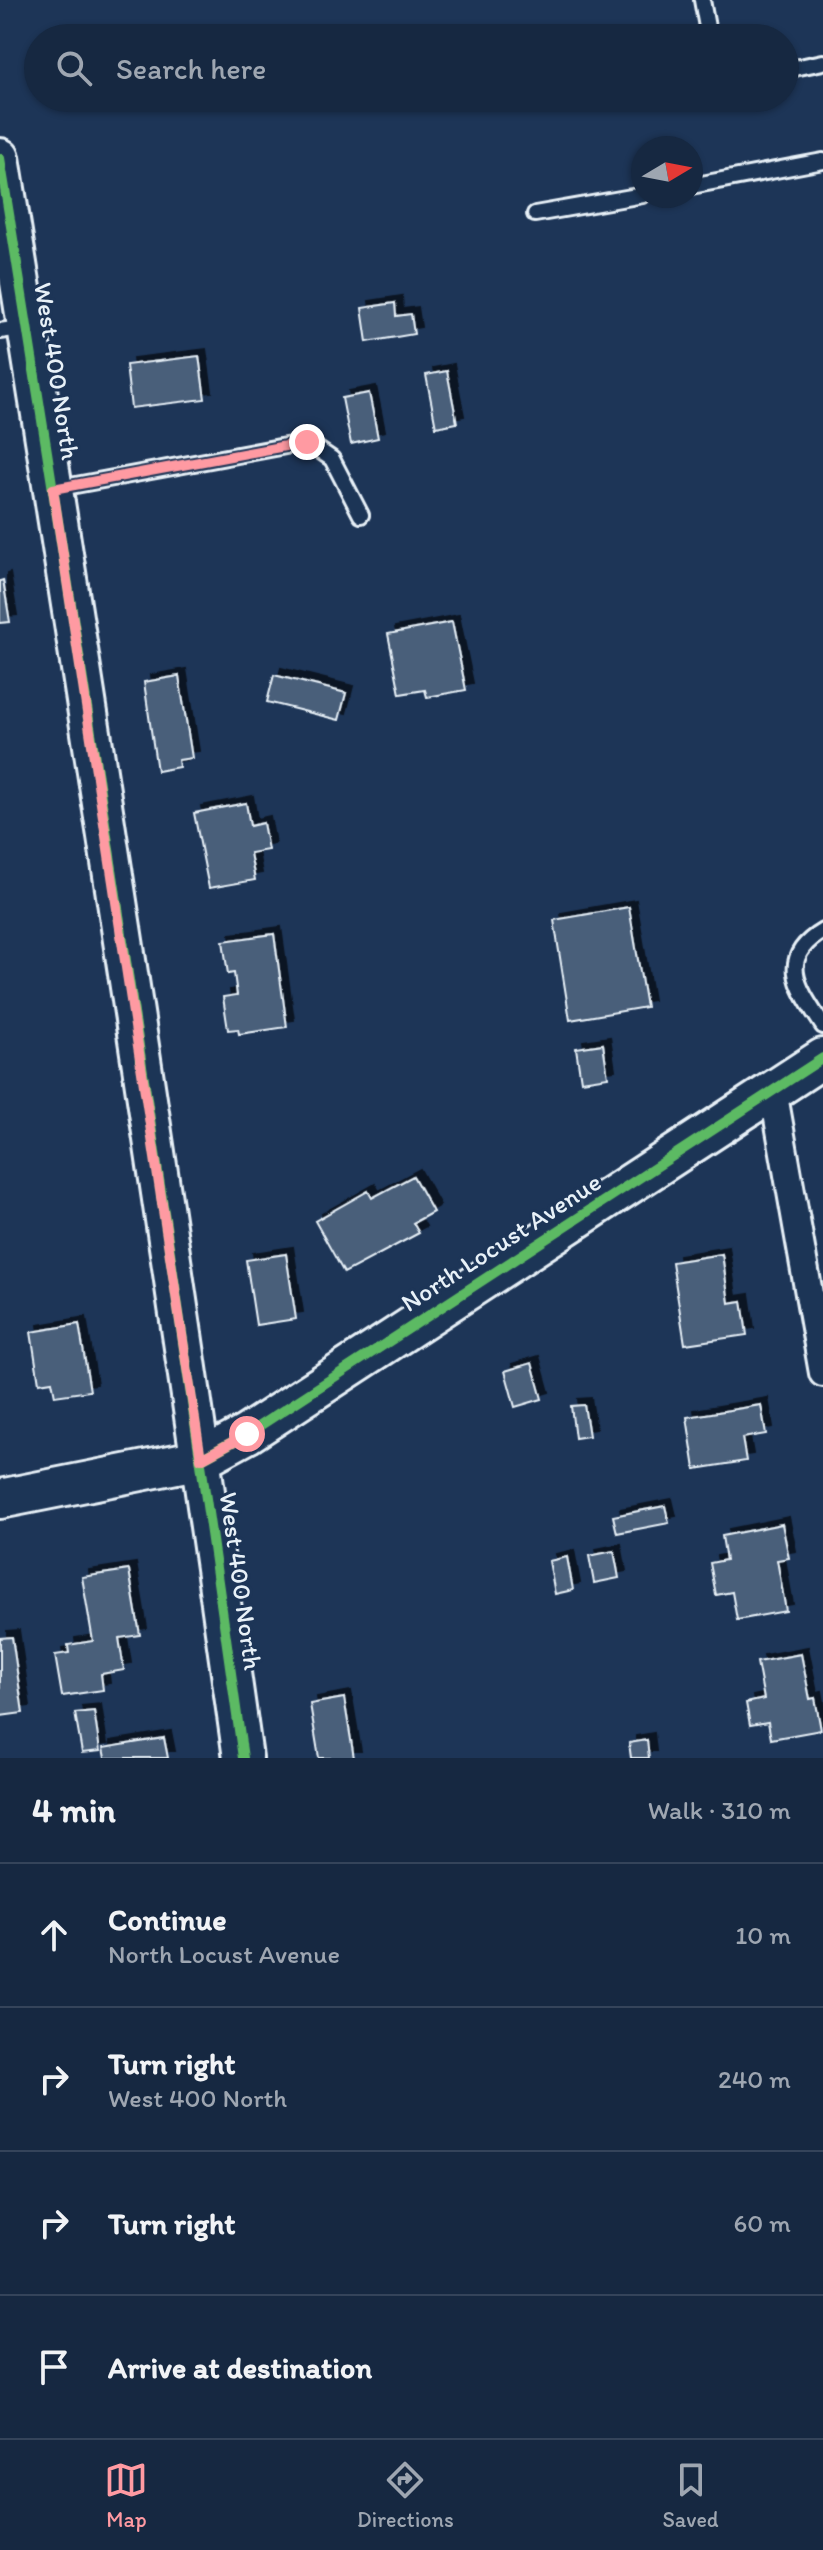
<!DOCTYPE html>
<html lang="en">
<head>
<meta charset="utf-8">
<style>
  :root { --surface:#162841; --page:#1f3048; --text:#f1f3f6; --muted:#9ea6b1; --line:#35445a; --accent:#ff9aa2 }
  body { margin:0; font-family:Itim,sans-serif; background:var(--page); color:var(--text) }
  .compass { position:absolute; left:631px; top:136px; width:72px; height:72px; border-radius:50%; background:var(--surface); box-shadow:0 2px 6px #0004; rotate:80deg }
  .stop { position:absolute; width:24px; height:24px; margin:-18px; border:6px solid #ff9aa2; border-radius:50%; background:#fff }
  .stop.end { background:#ff9aa2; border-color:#fff; box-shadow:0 2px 8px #0008 }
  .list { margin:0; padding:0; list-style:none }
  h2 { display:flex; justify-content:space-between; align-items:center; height:104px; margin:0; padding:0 32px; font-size:34px }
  h2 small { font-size:26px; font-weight:400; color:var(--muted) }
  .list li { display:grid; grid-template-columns:52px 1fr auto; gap:24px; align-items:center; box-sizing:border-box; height:144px; padding:0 32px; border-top:2px solid var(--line) }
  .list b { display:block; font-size:30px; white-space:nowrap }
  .list p { margin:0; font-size:26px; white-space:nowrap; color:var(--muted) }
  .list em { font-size:26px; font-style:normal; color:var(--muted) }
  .icon { flex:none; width:44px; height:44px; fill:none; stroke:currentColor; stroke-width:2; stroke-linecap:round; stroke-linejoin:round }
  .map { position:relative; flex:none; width:823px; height:1758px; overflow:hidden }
  .search { position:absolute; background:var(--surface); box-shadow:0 2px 6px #0004; left:24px; right:24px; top:24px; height:88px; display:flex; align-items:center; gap:20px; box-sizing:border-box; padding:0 28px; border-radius:44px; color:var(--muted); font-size:30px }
  .sheet { height:680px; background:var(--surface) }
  nav { display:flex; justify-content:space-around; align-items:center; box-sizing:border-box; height:112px; border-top:2px solid var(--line); background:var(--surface); font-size:22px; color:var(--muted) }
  nav a { display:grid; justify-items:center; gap:4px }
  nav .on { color:var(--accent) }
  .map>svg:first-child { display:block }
</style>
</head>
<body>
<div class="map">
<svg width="823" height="1758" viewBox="0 0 823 1758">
  <defs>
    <filter id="shadow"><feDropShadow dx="7" dy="-7" stdDeviation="0" flood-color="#0009"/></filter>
  </defs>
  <rect width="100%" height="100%" fill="#1d3557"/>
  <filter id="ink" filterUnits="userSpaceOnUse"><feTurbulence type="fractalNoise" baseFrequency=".0125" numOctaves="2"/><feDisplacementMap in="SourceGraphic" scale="16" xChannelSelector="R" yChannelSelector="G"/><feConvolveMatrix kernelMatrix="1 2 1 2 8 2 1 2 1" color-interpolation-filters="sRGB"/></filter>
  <g filter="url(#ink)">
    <g fill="#495e7a" stroke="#e8f1f8" stroke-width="2" filter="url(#shadow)">
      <polygon points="395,303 396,316 411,314 414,334 367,342 362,308"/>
      <polygon points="199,356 205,399 131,408 126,365"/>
      <polygon points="447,371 457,423 436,427 426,375"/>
      <polygon points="369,393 378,438 351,444 342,398"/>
      <polygon points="3,580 10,622 0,623 0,581"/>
      <polygon points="452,622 466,690 427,697 425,690 400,694 388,634"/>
      <polygon points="274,675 346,693 339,720 267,702"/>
      <polygon points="179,676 192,758 178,760 179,767 157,771 144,682"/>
      <polygon points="246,803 250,826 263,823 268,850 250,853 255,880 209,888 194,813"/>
      <polygon points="629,907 646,1007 570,1020 554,920"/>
      <polygon points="274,934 287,1027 239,1034 238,1029 228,1030 223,997 237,995 234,973 228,974 223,941"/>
      <polygon points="603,1044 608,1077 581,1081 576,1048"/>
      <polygon points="413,1176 433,1212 413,1223 419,1233 344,1273 315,1221 368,1191 372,1198"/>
      <polygon points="286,1254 296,1319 256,1325 246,1260"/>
      <polygon points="722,1254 729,1303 742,1301 747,1335 685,1344 672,1262"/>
      <polygon points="79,1324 90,1391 55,1396 52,1381 39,1383 31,1332"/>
      <polygon points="532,1363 542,1399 515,1407 505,1371"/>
      <polygon points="584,1405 589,1436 575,1438 571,1406"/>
      <polygon points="761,1405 766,1434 742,1438 746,1461 695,1469 687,1417"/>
      <polygon points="665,1506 669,1523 617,1533 613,1516"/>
      <polygon points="782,1524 789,1558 777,1560 786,1611 737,1620 732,1592 716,1595 710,1563 726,1560 722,1536"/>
      <polygon points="614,1551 619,1578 594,1583 589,1556"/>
      <polygon points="567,1557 573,1590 555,1594 549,1561"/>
      <polygon points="129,1570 140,1635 119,1638 124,1670 101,1674 103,1690 62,1696 55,1655 69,1653 68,1645 93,1641 82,1577"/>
      <polygon points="12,1637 23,1713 0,1716 0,1638"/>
      <polygon points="801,1654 810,1699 815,1698 821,1730 771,1739 768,1722 750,1725 746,1703 764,1699 757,1662"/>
      <polygon points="344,1698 354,1758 319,1758 310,1704"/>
      <polygon points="94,1711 100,1751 82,1753 75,1713"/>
      <polygon points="164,1738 168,1758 105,1758 103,1748"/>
      <polygon points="647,1740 649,1758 631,1758 629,1743"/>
    </g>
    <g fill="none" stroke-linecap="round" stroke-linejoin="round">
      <defs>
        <g id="lane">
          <polyline points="702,0 709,38"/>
          <polyline points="785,70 823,62"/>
          <polyline points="691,186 823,161"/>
          <polyline points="535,214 643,195"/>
          <polyline points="0,331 27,327"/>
          <polyline points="54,489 307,442 332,459 361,515"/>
          <path d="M823,931C775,959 800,990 823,1026"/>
        </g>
        <polyline id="street" points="773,1090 823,1373"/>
        <g id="secondary">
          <path d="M0,158C86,691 168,1224 243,1758"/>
          <polyline points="0,1499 201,1459 247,1434 823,1058"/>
        </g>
      </defs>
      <use href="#lane" stroke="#e8f1f8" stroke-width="20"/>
      <use href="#street" stroke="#e8f1f8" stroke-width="32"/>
      <use href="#secondary" stroke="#e8f1f8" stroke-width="44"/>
      <use href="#lane" stroke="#1d3557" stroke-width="14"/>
      <use href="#street" stroke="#1d3557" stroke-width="26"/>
      <use href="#secondary" stroke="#1d3557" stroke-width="38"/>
      <defs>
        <g id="cycleway">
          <path d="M0,158C86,691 168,1224 243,1758"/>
          <polyline points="201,1459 247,1434 823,1058"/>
        </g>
      </defs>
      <use href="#cycleway" stroke="#1d3557" stroke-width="15"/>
      <use href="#cycleway" stroke="#5cba63" stroke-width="10"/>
    </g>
  </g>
  <g fill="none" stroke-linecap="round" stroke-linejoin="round" filter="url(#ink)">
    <polyline stroke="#ff9aa2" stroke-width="10" points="247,1434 201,1459 53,489 307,442"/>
  </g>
  <g text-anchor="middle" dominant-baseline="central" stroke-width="6" stroke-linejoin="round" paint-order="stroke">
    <g font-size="26" fill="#e8f1f8" stroke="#1d3557">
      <text transform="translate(57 371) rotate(81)">West 400 North</text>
      <text transform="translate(501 1242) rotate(-33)">North Locust Avenue</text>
      <text transform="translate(241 1581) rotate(82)">West 400 North</text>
    </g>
  </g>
</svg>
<svg class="compass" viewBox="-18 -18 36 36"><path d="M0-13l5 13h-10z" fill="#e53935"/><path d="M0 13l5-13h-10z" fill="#9ea6b1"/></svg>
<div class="stop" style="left:247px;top:1434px"></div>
<div class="stop end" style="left:307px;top:442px"></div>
<div class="search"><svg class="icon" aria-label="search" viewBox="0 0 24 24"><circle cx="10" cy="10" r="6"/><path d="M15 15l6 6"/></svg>Search here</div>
</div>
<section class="sheet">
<h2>4 min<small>Walk · 310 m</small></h2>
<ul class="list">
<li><svg class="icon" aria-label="ahead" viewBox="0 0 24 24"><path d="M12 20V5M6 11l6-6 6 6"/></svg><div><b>Continue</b><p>North Locust Avenue</p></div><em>10 m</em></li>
<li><svg class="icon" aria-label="right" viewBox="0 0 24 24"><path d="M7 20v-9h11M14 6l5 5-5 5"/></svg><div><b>Turn right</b><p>West 400 North</p></div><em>240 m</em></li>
<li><svg class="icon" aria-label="right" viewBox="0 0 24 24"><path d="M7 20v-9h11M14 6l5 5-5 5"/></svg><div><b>Turn right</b></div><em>60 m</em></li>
<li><svg class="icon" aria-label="arrive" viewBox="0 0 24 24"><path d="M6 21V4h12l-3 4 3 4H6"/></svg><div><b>Arrive at destination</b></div></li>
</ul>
</section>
<nav>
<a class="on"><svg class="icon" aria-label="map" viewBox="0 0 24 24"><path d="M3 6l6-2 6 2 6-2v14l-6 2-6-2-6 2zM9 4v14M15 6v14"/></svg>Map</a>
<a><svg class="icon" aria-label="directions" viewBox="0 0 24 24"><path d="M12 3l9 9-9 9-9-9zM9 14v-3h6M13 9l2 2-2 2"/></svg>Directions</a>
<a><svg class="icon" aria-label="saved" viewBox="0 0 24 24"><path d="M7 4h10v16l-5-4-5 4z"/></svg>Saved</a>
</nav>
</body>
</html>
